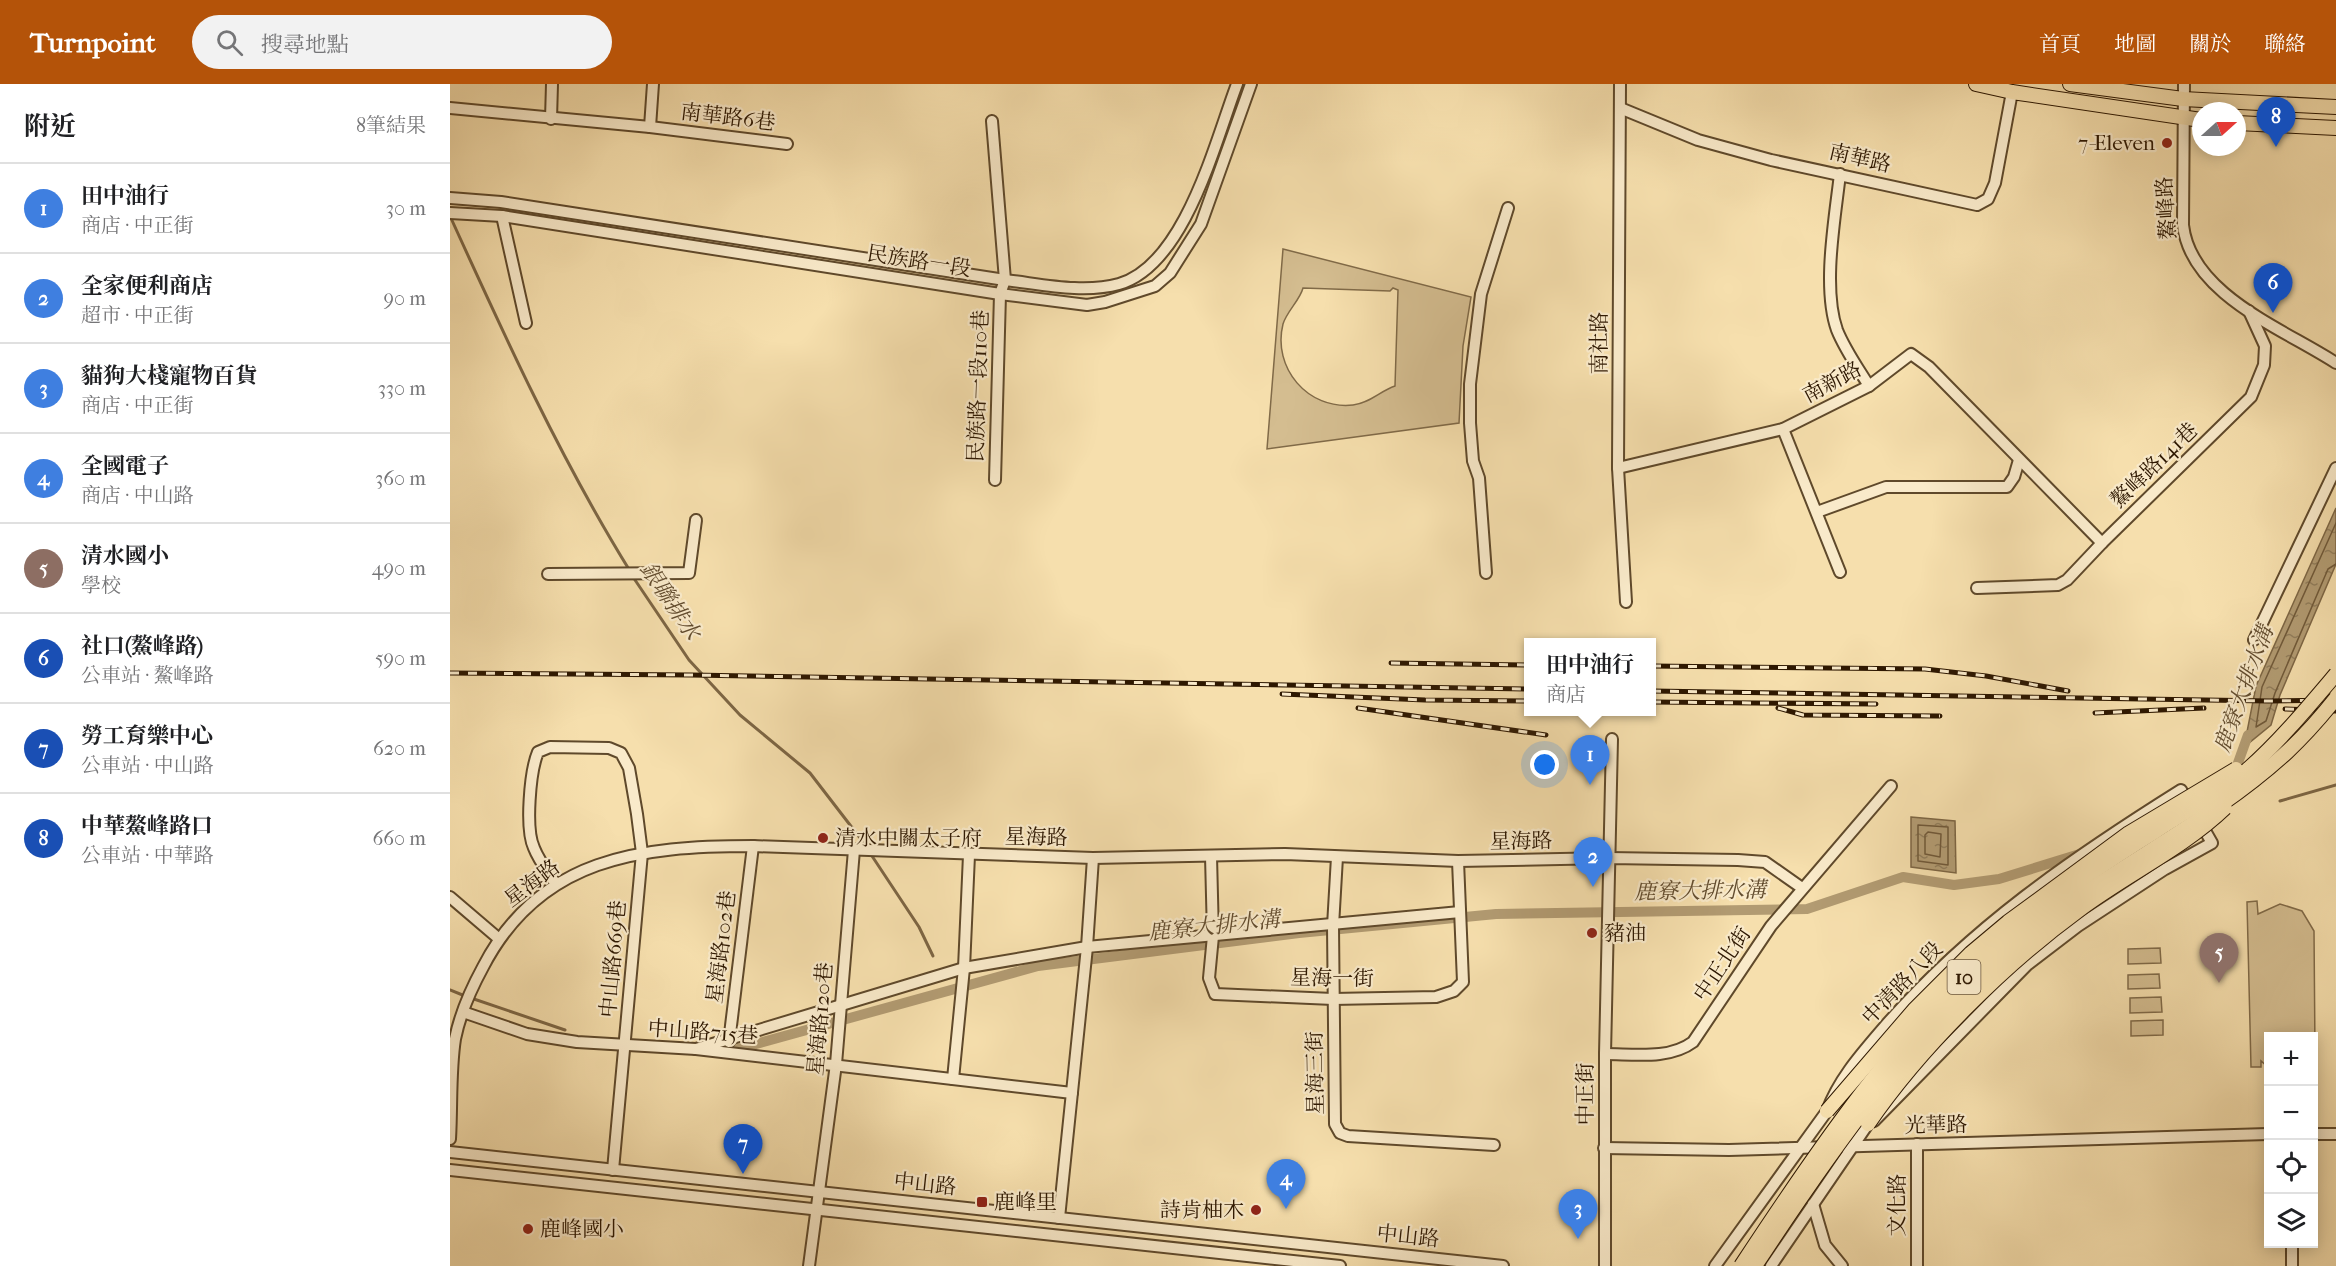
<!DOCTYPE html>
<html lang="zh-TW">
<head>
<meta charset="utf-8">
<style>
  :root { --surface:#fff; --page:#f2f2f2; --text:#202124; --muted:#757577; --line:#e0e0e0; --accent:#b45309 }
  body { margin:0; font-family:"IM FELL French Canon","Noto Serif TC",serif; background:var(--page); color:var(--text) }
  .controls { position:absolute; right:18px; bottom:18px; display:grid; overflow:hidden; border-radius:0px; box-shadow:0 3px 15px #0003 }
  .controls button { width:54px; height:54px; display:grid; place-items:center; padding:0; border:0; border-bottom:2px solid var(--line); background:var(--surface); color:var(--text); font:30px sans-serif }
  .compass { position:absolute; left:1742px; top:18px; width:54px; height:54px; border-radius:50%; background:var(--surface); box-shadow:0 3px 15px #0003; rotate:69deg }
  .you { position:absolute; left:1095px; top:681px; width:21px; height:21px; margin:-15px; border:4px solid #fff; border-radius:50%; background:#1a73e8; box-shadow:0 0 0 9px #1a73e833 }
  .badge { display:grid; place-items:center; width:39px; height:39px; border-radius:50%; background:var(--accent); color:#fff; font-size:20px; font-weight:700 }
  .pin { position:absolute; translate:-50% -50px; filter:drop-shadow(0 2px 3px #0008) }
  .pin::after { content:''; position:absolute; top:32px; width:21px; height:18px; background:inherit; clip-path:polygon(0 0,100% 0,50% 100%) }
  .popup { position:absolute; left:1074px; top:554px; width:132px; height:78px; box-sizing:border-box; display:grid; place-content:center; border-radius:0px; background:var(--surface); filter:drop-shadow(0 2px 4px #0005); font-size:20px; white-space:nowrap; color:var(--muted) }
  .popup b { font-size:22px; color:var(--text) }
  .popup::after { content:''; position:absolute; left:50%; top:100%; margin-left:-12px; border:12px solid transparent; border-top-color:var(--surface) }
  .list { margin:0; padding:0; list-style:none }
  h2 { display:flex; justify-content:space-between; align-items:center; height:78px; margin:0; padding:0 24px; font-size:26px }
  h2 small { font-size:20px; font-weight:400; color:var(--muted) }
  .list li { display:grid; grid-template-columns:39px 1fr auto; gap:18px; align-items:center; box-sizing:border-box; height:90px; padding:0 24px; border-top:2px solid var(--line) }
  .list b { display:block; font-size:22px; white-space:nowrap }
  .list p { margin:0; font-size:20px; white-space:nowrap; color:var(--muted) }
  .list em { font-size:20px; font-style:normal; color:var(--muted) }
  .icon { flex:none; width:33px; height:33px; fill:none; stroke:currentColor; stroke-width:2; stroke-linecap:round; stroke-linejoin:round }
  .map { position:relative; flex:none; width:1886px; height:1182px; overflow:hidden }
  header { display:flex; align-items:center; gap:36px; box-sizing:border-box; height:84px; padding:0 30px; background:var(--accent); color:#fff }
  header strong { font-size:28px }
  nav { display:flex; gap:33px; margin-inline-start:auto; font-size:21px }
  .search { width:420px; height:54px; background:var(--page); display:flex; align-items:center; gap:15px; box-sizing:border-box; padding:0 21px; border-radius:33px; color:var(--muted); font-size:22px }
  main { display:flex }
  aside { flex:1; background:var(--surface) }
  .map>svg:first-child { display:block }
</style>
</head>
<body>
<header>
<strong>Turnpoint</strong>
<div class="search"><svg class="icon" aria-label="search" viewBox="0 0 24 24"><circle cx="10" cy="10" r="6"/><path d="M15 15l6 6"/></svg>搜尋地點</div>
<nav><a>首頁</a><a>地圖</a><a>關於</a><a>聯絡</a></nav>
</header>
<main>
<aside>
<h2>附近<small>8筆結果</small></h2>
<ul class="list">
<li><span class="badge" style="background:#3f7fe0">1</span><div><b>田中油行</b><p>商店 · 中正街</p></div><em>30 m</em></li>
<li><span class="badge" style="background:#3f7fe0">2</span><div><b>全家便利商店</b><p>超市 · 中正街</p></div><em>90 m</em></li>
<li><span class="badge" style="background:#3f7fe0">3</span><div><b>貓狗大棧寵物百貨</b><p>商店 · 中正街</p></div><em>330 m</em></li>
<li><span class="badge" style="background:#3f7fe0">4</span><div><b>全國電子</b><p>商店 · 中山路</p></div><em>360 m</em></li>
<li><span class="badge" style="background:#8d6e63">5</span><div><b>清水國小</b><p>學校</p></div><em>490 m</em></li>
<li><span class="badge" style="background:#1a4fb4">6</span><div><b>社口(鰲峰路)</b><p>公車站 · 鰲峰路</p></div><em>590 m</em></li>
<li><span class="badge" style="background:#1a4fb4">7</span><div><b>勞工育樂中心</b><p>公車站 · 中山路</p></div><em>620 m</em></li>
<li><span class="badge" style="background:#1a4fb4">8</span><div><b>中華鰲峰路口</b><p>公車站 · 中華路</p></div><em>660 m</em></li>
</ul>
</aside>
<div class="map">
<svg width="1886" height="1182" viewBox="0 0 1886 1182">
  <defs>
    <pattern id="water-ripples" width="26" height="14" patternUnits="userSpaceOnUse" patternTransform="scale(1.5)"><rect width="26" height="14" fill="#b29b72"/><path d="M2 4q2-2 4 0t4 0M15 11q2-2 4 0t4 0" fill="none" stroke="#917d5b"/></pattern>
  </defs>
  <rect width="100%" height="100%" fill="#f6dfad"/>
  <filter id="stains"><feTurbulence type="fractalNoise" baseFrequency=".00333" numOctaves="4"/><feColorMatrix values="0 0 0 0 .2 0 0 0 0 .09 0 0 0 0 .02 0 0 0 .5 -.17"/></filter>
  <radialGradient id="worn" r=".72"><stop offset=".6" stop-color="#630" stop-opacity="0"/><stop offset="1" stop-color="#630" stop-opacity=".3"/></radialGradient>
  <g fill="#d4bd90" stroke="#806a48" stroke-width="1.5" fill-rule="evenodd">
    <path d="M833,165L1021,213L1013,262L1009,339L817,365ZM853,204L940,207L943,204L948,206L945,302C930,307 920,319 903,321C858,326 822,284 833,240C837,227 850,216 853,204Z"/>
    <polygon points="1807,817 1808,830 1830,820 1852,827 1864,847 1865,968 1864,970 1864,952 1818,952 1818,983 1811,977 1811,983 1801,983 1797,818"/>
    <polygon points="1710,864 1711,879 1678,880 1678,865"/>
    <polygon points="1709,890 1710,904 1678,905 1678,891"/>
    <polygon points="1711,913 1712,928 1680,929 1680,914"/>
    <polygon points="1713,936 1713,951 1681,952 1681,937"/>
  </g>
  <g fill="url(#water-ripples)" stroke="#7d6644" stroke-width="1.5">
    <polygon points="1886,424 1886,480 1830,611 1821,641 1794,663 1806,602"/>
    <polygon points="1461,733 1505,737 1506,789 1461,783"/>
  </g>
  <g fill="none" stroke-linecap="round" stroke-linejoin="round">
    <g stroke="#705939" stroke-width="1.5">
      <polyline points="1886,439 1812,603 1806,643 1816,637 1825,609 1878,485 1886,480"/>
      <polygon points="1468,741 1498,743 1498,781 1468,777"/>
      <polygon points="1478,748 1491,750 1490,773 1475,770 1475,751"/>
    </g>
    <g stroke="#7d6644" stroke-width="3">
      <path d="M0,132C55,253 110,374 180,487"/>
      <polyline points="183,493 239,576 290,631 360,689 417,763"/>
      <polyline points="1830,717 1886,701"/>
      <polyline points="420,769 469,843 483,872"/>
      <polyline points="0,906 15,912"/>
      <polyline points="21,914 115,946"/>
    </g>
    <g stroke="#b29b72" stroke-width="10">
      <polyline points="1784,690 1798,651"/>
      <polyline points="284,966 588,882 849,849 1046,830 1357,825 1453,793 1504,801 1549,795 1633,769"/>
    </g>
    <defs>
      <g id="minor">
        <polyline points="1170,0 1168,384 1176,518"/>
        <path d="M1734,0L1733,141C1741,211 1834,245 1886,279"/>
        <polyline points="0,24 200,43 337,60"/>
        <polyline points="1170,24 1248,56 1321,76 1527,121 1538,115 1545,99 1562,8"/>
        <polyline points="101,35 102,0"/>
        <polyline points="542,37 555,196 550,210 545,396"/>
        <polyline points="200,43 203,0"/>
        <path d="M1390,90C1385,134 1372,204 1387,246C1395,266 1408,284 1419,302"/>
        <path d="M0,114L51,118L555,196C591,200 633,210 669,200C735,181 765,58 787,0"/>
        <polyline points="0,129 52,132 550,210 637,221 655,218 705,202 720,189 751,140 801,0"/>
        <polyline points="52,132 76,239"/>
        <polyline points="1333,345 1390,488"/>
        <polyline points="1168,384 1333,345 1419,302 1461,270 1479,283 1652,459 1801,313 1814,281 1815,262 1799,227"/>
        <polyline points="1367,428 1436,403 1557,403 1564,393 1569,376"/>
        <polyline points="1036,489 1029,394 1023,377 1020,339 1020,300 1031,210 1058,124"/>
        <polyline points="98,490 239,489 246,436"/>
        <polyline points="1527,504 1608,501 1617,496 1652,459"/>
        <polyline points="1804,556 1886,384"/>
        <polyline points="761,772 763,852 759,894 765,910 883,915 986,913 1004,907 1013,898 1008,777"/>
        <polyline points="887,773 883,842 885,1040 890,1049 898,1052 1044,1061"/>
        <path d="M106,800C98,788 89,777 84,764C75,745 80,687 88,668L100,663L159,664L171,669L179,684L187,730L192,769L163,1086"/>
        <polyline points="0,813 48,854"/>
        <polyline points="13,928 77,950 127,958 246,965 622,1009"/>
        <polyline points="279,958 303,762"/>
        <polyline points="246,965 514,884 637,863 1010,828"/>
        <path d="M1155,970C1183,970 1219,976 1243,958L1321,842L1441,702"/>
        <polyline points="503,995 514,884 519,771"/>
        <polyline points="1424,1037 1577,881 1628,842 1715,785 1762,759 1750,738"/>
        <polyline points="1864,1050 1886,1050"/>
        <path d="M0,1055C2,1022 0,987 5,955C10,930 21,905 33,883C90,773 190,762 303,762L643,774L835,770L1008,777L1159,774L1288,776L1315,778L1352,804"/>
        <polyline points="1467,1060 1467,1182"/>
        <polyline points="1154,1064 1279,1066 1818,1050"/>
        <polyline points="0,1068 1053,1182"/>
        <polyline points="0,1086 890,1182"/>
        <polyline points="1363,1120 1375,1161 1392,1182"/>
        <polyline points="609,1134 637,863 643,774"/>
        <polyline points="1842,1160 1842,1182"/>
        <polyline points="359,1182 386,980 404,766"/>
        <polyline points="1155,1182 1155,970 1162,655"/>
        <path d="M1265,1182L1377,1027C1389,994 1413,968 1436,941C1522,843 1621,775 1731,706L1739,720"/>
        <polyline points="1321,1182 1418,1040"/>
      </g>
      <g id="major">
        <polyline points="1526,0 1562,8 1751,36"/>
        <polyline points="1620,0 1733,15 1886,23"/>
        <polyline points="1787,39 1886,44"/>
      </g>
    </defs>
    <use href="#minor" stroke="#5f492b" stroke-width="14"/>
    <use href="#major" stroke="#2d1700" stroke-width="16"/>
    <use href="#minor" stroke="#f9eaca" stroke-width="10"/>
    <use href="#major" stroke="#f6dfad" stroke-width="14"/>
    <defs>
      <g id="rail">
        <polyline points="941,579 1078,581"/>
        <polyline points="1202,582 1475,585 1536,592 1618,607"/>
        <polyline points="0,589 241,591 1078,605"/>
        <polyline points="1202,607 1819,617 1886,616"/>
        <polyline points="832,610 975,616 1078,617"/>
        <polyline points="1202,618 1426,620"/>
        <polyline points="908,624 1096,651"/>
        <polyline points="1328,624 1353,631 1490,632"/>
        <polyline points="1835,625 1886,627"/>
        <polyline points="1645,629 1754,624"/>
      </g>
    </defs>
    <use href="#rail" stroke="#2d1700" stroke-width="5"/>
    <use href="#rail" stroke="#f9eaca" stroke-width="3" stroke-dasharray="9" stroke-linecap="butt"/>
    <defs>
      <g id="major-bridge">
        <polyline points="1377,1027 1464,926 1521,869 1558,838 1679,749 1786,685"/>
        <path d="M1418,1040C1470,964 1554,881 1629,826C1677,790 1732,765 1775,724"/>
        <path d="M1291,1182C1373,1057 1458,932 1576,837C1617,804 1661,775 1706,747C1736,727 1769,710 1797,686C1829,658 1858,623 1886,590"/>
        <path d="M1305,1182C1383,1063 1465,946 1575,854C1657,785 1758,741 1837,668C1855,651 1871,633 1886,614"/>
      </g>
    </defs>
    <use href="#major-bridge" stroke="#2d1700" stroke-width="16" stroke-linecap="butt"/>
    <use href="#major-bridge" stroke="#f6dfad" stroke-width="14"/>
  </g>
  <g fill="#8f2418" stroke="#f9eaca" stroke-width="2">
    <circle cx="1717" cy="59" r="6"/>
    <circle cx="373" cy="754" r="6"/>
    <circle cx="1142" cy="849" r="6"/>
    <rect x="526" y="1112" width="12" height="12" rx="3"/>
    <circle cx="806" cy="1126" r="6"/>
    <circle cx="78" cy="1145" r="6"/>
  </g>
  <g text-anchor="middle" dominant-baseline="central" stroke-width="4.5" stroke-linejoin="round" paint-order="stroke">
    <rect fill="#f9eaca" stroke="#6a563d" stroke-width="1.5" x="1497.5" y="876" width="33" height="34" rx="4.5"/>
    <g font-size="20" font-weight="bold" fill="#2d1700">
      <text x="1514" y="893">10</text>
    </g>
    <g font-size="21" fill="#2d1700" stroke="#f9eaca">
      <text transform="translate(278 33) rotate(7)">南華路6巷</text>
      <text transform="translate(1410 74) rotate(13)">南華路</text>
      <text transform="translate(1716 124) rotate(-94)">鰲峰路</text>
      <text transform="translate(469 177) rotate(9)">民族路一段</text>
      <text transform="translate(1149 259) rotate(-90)">南社路</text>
      <text transform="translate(1382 298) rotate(-28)">南新路</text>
      <text transform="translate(528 302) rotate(-88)">民族路一段110巷</text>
      <text transform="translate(1704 381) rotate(-44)">鰲峰路141巷</text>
      <text transform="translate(586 753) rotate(1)">星海路</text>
      <text transform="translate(1071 757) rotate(-1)">星海路</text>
      <text transform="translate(82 799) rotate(-37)">星海路</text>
      <text transform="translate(271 863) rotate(-83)">星海路102巷</text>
      <text transform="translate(163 875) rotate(-85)">中山路669巷</text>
      <text transform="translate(1272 880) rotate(-56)">中正北街</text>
      <text transform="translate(882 894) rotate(1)">星海一街</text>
      <text transform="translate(1452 899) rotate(-46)">中清路八段</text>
      <text transform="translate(370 935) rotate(-85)">星海路120巷</text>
      <text transform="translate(253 948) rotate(4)">中山路715巷</text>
      <text transform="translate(865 989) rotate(-91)">星海三街</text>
      <text transform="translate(1135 1010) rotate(-90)">中正街</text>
      <text transform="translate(1486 1041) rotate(-1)">光華路</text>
      <text transform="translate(475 1100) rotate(6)">中山路</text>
      <text transform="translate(1447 1121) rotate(-90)">文化路</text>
      <text transform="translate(958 1152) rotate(6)">中山路</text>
    </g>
    <g font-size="21" fill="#2d1700" stroke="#f9eaca" text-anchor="start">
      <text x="1705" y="59" text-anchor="end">7-Eleven</text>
      <text x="385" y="754">清水中關太子府</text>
      <text x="1154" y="849">豬油</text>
      <text x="544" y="1118">鹿峰里</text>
      <text x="794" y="1126" text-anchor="end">詩肯柚木</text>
      <text x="90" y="1145">鹿峰國小</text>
    </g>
    <g font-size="22" font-style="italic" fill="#624c2e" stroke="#f9eaca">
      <text transform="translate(220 517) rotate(56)">銀聯排水</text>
      <text transform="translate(1794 605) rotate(-70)">鹿寮大排水溝</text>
      <text transform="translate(1250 807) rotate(-1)">鹿寮大排水溝</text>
      <text transform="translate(764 842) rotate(-6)">鹿寮大排水溝</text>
    </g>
  </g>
  <rect width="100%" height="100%" filter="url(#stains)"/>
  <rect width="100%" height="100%" fill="url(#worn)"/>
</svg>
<div class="controls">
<button>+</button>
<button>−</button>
<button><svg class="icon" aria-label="locate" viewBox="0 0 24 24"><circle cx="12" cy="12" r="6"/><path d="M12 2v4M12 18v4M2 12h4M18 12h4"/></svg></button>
<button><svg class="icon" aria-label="layers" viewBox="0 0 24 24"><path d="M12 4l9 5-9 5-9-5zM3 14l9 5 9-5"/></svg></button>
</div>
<svg class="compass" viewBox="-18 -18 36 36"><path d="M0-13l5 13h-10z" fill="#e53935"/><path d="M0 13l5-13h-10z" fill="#757577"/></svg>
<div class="you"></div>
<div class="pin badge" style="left:1140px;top:701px;background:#3f7fe0">1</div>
<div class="popup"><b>田中油行</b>商店</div>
<div class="pin badge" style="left:1143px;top:803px;background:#3f7fe0">2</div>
<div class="pin badge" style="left:1128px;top:1155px;background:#3f7fe0">3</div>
<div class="pin badge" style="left:836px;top:1125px;background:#3f7fe0">4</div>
<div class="pin badge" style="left:1769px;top:899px;background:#8d6e63">5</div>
<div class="pin badge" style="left:1823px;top:229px;background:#1a4fb4">6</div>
<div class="pin badge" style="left:293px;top:1090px;background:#1a4fb4">7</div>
<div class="pin badge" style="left:1826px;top:63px;background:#1a4fb4">8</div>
</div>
</main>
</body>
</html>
